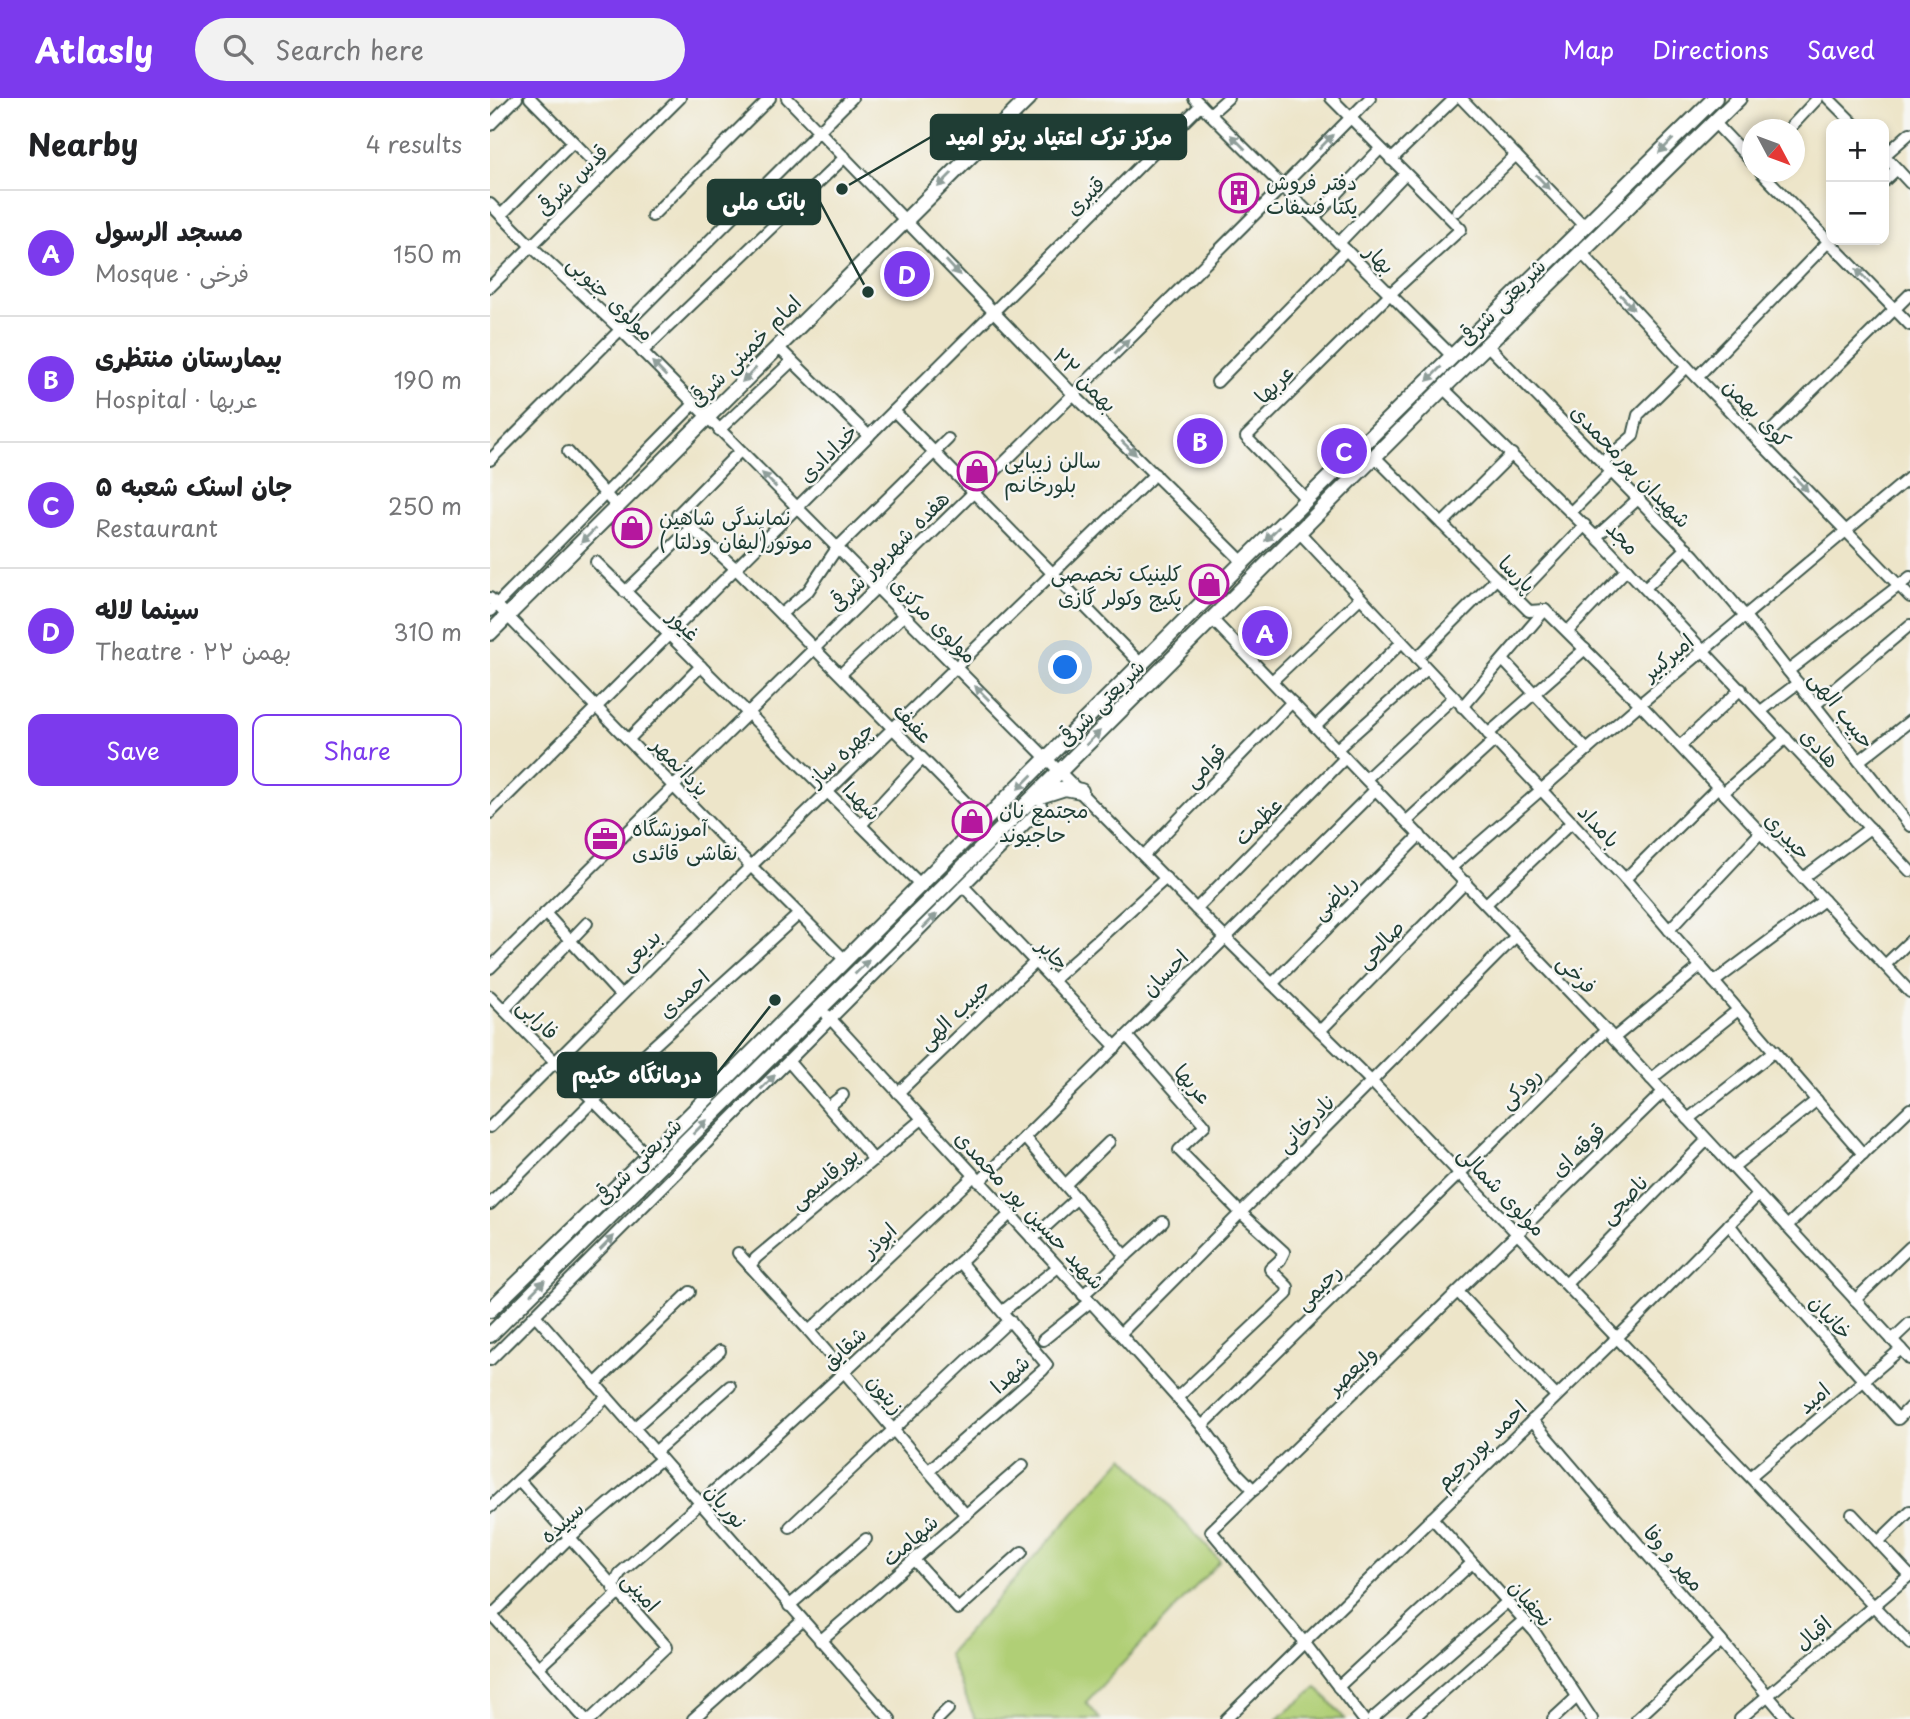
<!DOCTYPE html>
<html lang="en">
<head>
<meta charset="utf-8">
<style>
  :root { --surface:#fff; --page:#f2f2f2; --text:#202124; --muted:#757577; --line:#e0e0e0; --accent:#7c3aed }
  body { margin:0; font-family:"Playpen Sans","Playpen Sans Arabic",sans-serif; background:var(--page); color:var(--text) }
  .controls { position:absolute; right:21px; top:21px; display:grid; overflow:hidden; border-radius:14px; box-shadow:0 4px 10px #0003 }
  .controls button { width:63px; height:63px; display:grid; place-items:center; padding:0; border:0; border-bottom:2px solid var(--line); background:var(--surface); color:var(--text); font:35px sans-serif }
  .compass { position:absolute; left:1252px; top:21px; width:63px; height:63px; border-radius:50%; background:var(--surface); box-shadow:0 4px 10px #0003; rotate:131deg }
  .you { position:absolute; left:576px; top:570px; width:24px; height:24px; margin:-18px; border:5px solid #fff; border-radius:50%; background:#1a73e8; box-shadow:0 0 0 10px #1a73e833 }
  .badge { display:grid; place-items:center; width:46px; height:46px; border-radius:50%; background:var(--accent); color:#fff; font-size:23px; font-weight:700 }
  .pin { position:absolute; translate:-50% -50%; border:4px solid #fff; box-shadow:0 2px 7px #0006 }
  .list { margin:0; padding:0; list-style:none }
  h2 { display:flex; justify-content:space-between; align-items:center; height:91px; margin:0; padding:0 28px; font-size:30px }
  h2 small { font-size:23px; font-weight:400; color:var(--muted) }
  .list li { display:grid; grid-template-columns:46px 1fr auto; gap:21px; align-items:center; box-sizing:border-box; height:126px; padding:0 28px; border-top:2px solid var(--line) }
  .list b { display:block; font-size:26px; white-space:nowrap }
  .list p { margin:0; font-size:23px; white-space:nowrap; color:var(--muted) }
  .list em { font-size:23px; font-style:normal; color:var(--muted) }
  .actions { display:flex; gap:14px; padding:21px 28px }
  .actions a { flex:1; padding:16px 0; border:2px solid var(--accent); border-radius:14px; text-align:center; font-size:24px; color:var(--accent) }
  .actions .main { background:var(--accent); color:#fff }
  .icon { flex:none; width:38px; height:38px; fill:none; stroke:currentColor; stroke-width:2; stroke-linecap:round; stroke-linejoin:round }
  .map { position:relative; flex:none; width:1420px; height:1621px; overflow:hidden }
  header { display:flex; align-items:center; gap:42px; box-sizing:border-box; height:98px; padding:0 35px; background:var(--accent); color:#fff }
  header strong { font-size:33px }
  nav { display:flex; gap:38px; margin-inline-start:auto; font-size:24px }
  .search { width:490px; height:63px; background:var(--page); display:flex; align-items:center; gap:18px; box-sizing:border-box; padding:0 24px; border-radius:38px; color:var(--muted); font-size:26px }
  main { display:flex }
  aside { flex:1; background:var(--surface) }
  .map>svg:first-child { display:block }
</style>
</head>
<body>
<header>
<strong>Atlasly</strong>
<div class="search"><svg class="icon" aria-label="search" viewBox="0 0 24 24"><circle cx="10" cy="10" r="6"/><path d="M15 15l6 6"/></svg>Search here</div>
<nav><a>Map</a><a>Directions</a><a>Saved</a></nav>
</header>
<main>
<aside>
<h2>Nearby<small>4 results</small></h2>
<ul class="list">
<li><span class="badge">A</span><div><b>مسجد الرسول</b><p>Mosque · فرخی</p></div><em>150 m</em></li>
<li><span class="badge">B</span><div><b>بیمارستان منتظری</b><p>Hospital · عربها</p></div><em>190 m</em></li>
<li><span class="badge">C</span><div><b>جان اسنک شعبه ۵</b><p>Restaurant</p></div><em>250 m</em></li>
<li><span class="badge">D</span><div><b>سینما لاله</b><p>Theatre · ۲۲ بهمن</p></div><em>310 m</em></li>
</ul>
<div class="actions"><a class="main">Save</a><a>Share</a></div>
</aside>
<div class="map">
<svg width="1420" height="1621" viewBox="0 0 1420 1621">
  <rect width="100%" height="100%" fill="#f6f6f2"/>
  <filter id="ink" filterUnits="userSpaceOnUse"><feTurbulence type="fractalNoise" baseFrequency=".0143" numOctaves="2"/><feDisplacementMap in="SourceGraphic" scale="14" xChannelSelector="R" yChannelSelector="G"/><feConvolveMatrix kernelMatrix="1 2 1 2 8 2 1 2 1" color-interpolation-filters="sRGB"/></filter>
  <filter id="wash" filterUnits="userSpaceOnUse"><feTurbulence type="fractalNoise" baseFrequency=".00686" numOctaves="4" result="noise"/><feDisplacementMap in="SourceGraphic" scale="28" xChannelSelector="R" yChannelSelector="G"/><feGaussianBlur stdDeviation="1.57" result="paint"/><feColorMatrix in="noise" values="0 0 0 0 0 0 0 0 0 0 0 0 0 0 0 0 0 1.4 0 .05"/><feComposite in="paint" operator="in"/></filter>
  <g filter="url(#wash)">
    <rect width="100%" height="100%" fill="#ede5c9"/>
    <g fill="#b0cf76" stroke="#688655" stroke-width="2">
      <polygon points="634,1359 730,1463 596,1604 610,1621 485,1621 458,1556"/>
      <polygon points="827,1589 855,1621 787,1621"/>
    </g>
  </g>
  <g filter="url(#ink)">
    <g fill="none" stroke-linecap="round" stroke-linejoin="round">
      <defs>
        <g id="minor">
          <polyline points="40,0 114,75"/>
          <polyline points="297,0 583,296 753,464"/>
          <polyline points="704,0 962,258"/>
          <polyline points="971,0 1095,129"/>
          <polyline points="1338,0 1364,26"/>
          <polyline points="720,16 738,0"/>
          <polyline points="1224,24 1262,64"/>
          <polyline points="0,27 27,0"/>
          <polyline points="1298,32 1328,0"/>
          <polyline points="1394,57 1420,85"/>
          <polyline points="1395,57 1420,35"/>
          <polyline points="901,62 965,0"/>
          <polyline points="1271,74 1420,227"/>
          <polyline points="1394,83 1407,71"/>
          <polyline points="0,106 41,148 131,232 706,811 882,984 1420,1546"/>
          <polyline points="967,113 1026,57"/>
          <polyline points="11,117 83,44"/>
          <polyline points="162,118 280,0"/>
          <polyline points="824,120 890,51"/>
          <polyline points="849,145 915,76"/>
          <polyline points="1091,154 1197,269 1420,499"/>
          <polyline points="0,189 190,0"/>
          <polyline points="997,247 1204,458 1255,518 1420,728"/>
          <polyline points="288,249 379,338"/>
          <polyline points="152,254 355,59"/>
          <polyline points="1207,279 1341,141"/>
          <polyline points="727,284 856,152"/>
          <polyline points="953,290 1113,446 1420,773"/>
          <polyline points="404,313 652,567"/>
          <polyline points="229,332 302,263"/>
          <polyline points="1270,344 1420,196"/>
          <polyline points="250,353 187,417 246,471 495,724"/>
          <polyline points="78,354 127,409"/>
          <polyline points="884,358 1039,513 1055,512 1150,606 1420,894"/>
          <polyline points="0,362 362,0"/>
          <polyline points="1113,364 1143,338 1148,317 1197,269"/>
          <polyline points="817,402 756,339 900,196 971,131 841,0"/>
          <polyline points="1081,414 1122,373"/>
          <polyline points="952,426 1022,356"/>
          <polyline points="809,434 1135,781 1373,1056"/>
          <polyline points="1106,439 1149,400"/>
          <polyline points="106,464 431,787"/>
          <polyline points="1155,490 1197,450"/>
          <polyline points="135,494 201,430"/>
          <polyline points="0,500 261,768 355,862"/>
          <polyline points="1025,500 1095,427"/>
          <polyline points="0,513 204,306"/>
          <polyline points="291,516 318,493 347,450 458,341"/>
          <polyline points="722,521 1116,932 1420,1261"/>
          <polyline points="1078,533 1137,471"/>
          <polyline points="927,560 1006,481"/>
          <polyline points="1013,562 1097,652"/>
          <polyline points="1298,573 1420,479"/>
          <polyline points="351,576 414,517"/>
          <polyline points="782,583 870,500"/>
          <polyline points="1325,607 1420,527"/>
          <polyline points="972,609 1055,512"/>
          <polyline points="1271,613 1308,585"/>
          <polyline points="825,629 912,544"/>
          <polyline points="998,636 1095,551"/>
          <polyline points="139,641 211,568"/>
          <polyline points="1190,648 1251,591"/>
          <polyline points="847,651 937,571"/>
          <polyline points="1369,663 1420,623"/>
          <polyline points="876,681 964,599"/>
          <polyline points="1233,695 1296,640"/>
          <polyline points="0,715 711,7"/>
          <polyline points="917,723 1004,643"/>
          <polyline points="371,727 432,661"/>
          <polyline points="654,757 802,604"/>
          <polyline points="962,769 1150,606 1420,379"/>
          <polyline points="1313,780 1380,730"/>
          <polyline points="1135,781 1228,689"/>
          <polyline points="474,789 626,949"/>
          <polyline points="996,806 1082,724"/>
          <polyline points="706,811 855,660"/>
          <polyline points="55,815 130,897"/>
          <polyline points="1179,832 1271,734"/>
          <polyline points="1395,867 1420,843"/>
          <path d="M0,870C292,579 591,294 880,0"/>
          <polyline points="563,882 676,780"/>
          <polyline points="1224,884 1334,802"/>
          <polyline points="782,886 930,737"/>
          <polyline points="0,898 158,1058"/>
          <polyline points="14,912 97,825"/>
          <polyline points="337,917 630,1236 712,1328 747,1375 764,1392"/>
          <polyline points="830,933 976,784"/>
          <polyline points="637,938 715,1027 689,1052 751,1115 794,1154 790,1162 780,1171 798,1189 797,1196 687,1300"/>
          <polyline points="1124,940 1211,868"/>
          <polyline points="299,964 384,1062"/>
          <polyline points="1161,981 1248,912"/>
          <polyline points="408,995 545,864"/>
          <polyline points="338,1009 353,997"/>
          <polyline points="1198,1021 1285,953"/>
          <polyline points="0,1029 261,768 665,376"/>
          <polyline points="534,1039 636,1158"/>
          <polyline points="1243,1069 1327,1002"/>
          <polyline points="489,1084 886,691"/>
          <polyline points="575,1087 619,1044"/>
          <polyline points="0,1106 103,1003 309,816"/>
          <polyline points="1239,1126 1268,1164 1408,1321 1420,1309"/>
          <polyline points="1297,1128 1420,1011"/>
          <polyline points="542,1141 587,1100"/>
          <polyline points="248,1155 319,1233 476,1417"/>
          <polyline points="260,1168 266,1160 432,1021"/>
          <polyline points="1076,1186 1217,1042"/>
          <polyline points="968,1194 1066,1298"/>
          <polyline points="593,1197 673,1124"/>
          <polyline points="1365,1202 1420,1149"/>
          <polyline points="513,1213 568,1169"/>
          <polyline points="45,1217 400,1621"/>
          <polyline points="319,1233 484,1078"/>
          <polyline points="630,1236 1026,838"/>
          <polyline points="553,1242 600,1204"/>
          <polyline points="1402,1242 1420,1225"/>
          <polyline points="0,1262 552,709"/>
          <polyline points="105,1286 200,1194"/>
          <polyline points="1042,1322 1298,1621"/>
          <polyline points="712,1328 1116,932"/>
          <polyline points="144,1330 230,1253"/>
          <polyline points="165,1354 240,1288"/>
          <polyline points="438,1373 553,1272 557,1267 470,1164"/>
          <polyline points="1261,1378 1411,1251"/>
          <polyline points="29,1382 177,1549 101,1621"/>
          <polyline points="0,1409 117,1299"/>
          <polyline points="1362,1416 1420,1478"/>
          <polyline points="942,1420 1044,1533 1102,1621"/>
          <polyline points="300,1429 520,1222"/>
          <polyline points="1388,1444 1420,1413"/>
          <polyline points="424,1462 468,1511 532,1454"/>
          <path d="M123,1490L130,1475C265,1360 392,1239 520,1116"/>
          <polyline points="299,1508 376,1441"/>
          <polyline points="0,1515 95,1621"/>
          <polyline points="0,1519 79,1440 171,1361"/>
          <polyline points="330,1543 533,1367"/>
          <polyline points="49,1569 128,1496"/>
          <polyline points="848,1589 982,1465"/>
          <polyline points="203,1621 312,1523"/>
          <polyline points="448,1621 458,1611"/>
          <polyline points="736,1621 1142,1225 1268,1097"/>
          <polyline points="873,1621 814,1544 721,1433 1173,994"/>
          <polyline points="882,1621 1017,1504"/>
          <polyline points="922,1621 1034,1522"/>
          <polyline points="1063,1621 1087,1599"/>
          <polyline points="1147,1621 1231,1543"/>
          <polyline points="1250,1621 1420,1477"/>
        </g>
        <g id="major">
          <polyline points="0,535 539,0"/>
          <polyline points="547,699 575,690 591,693"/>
          <polyline points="0,1212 176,1041 753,464 1225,0"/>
          <polyline points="0,1237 571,672 953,290 1249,0"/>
        </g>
      </defs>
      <use href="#minor" stroke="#3e564a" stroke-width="14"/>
      <use href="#major" stroke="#3e564a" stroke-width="18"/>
      <use href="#minor" stroke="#fff" stroke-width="10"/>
      <use href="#major" stroke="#fff" stroke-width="14"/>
    </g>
    <defs><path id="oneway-solid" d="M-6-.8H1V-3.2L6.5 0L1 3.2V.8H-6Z" transform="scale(1.75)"/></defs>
    <g fill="#8f9e9a">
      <use href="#oneway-solid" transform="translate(748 44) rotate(-135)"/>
      <use href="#oneway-solid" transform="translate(836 44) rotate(-46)"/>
      <use href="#oneway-solid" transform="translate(1176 48) rotate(135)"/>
      <use href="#oneway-solid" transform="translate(455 82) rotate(135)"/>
      <use href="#oneway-solid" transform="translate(1053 84) rotate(46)"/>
      <use href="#oneway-solid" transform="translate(463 170) rotate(47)"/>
      <use href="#oneway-solid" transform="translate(1373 178) rotate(-134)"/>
      <use href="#oneway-solid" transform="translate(1137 204) rotate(48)"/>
      <use href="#oneway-solid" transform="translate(632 248) rotate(-45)"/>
      <use href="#oneway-solid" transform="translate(169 271) rotate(-134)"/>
      <use href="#oneway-solid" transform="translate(944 276) rotate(135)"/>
      <use href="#oneway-solid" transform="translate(259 277) rotate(135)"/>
      <use href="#oneway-solid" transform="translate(639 350) rotate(44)"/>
      <use href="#oneway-solid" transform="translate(279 382) rotate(-135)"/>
      <use href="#oneway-solid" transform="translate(1311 386) rotate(46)"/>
      <use href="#oneway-solid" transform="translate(782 436) rotate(135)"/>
      <use href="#oneway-solid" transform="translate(98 438) rotate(135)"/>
      <use href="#oneway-solid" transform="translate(492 595) rotate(-135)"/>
      <use href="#oneway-solid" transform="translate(603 640) rotate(-45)"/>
      <use href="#oneway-solid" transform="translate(535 684) rotate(135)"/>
      <use href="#oneway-solid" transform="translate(440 823) rotate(-45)"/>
      <use href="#oneway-solid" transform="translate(372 869) rotate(-45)"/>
      <use href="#oneway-solid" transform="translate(278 984) rotate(-45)"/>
      <use href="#oneway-solid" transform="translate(210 1029) rotate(-45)"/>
      <use href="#oneway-solid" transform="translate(117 1145) rotate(-45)"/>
      <use href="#oneway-solid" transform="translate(48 1189) rotate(-45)"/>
    </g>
  </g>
  <defs>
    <symbol id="building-ring" viewBox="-11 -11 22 22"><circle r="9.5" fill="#f6f6f2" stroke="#b5179e" stroke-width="1.5"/><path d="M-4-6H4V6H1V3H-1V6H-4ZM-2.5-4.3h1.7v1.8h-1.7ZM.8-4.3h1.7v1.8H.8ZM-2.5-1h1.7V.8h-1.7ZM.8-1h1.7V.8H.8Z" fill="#b5179e"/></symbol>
    <symbol id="shop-ring" viewBox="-11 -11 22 22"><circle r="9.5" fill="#f6f6f2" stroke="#b5179e" stroke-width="1.5"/><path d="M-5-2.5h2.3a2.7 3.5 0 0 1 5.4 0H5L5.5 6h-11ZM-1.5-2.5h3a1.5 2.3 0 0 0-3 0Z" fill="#b5179e"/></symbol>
    <symbol id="office-ring" viewBox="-11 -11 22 22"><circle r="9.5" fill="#f6f6f2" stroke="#b5179e" stroke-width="1.5"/><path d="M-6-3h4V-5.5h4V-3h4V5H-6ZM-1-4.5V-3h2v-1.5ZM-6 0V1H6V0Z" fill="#b5179e"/></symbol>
  </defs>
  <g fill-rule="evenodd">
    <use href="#building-ring" x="727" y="73" width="44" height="44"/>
    <use href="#shop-ring" x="465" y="351" width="44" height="44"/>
    <use href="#shop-ring" x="120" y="408" width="44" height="44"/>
    <use href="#shop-ring" x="697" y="464" width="44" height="44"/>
    <use href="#shop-ring" x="460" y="701" width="44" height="44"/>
    <use href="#office-ring" x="93" y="719" width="44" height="44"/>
  </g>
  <g text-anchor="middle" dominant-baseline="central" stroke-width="5" stroke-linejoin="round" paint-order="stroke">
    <g font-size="21" fill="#1f3d34" stroke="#f6f6f2">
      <text transform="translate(81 81) rotate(-45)">قدس شرقی</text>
      <text transform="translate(594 97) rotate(-45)">قنبری</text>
      <text transform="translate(891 160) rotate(45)">بهار</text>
      <text transform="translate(122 199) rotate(44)">مولوی جنوبی</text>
      <text transform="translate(1011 203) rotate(-45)">شریعتی شرقی</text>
      <text transform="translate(254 252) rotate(-45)">امام خمینی شرقی</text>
      <text transform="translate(596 281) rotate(45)">۲۲ بهمن</text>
      <text transform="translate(783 285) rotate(-45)">عربها</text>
      <text transform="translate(1268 314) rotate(46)">کوی بهمن</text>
      <text transform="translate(337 354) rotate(-45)">خدادادی</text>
      <text transform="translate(1142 367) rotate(46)">شهیدان پورمحمدی</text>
      <text transform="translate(1134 439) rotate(46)">مجد</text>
      <text transform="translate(398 452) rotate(-45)">هفده شهریور شرقی</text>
      <text transform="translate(1028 475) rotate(45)">پارسا</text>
      <text transform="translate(445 521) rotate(45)">مولوی مرکزی</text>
      <text transform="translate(195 526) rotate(44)">غیور</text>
      <text transform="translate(1177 558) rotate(-40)">امیرکبیر</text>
      <text transform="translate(610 604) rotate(-45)">شریعتی شرقی</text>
      <text transform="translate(1353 611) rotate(52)">حبیب الهی</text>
      <text transform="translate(424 624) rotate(46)">عفیف</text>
      <text transform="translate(1331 649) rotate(47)">هادی</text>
      <text transform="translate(350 655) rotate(-44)">چهره ساز</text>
      <text transform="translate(714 667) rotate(-46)">قوامی</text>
      <text transform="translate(192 668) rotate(46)">یزدانمهر</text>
      <text transform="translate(373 702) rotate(45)">شهدا</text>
      <text transform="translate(767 722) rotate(-45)">عظمت</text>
      <text transform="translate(1110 727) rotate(47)">بامداد</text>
      <text transform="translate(1299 737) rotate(47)">حیدری</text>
      <text transform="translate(843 798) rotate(-45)">ریاضی</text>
      <text transform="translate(889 845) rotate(-46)">صالحی</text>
      <text transform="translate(149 851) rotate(-45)">بدیعی</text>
      <text transform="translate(564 855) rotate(46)">جابر</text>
      <text transform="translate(674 874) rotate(-45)">احسان</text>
      <text transform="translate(1088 875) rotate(46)">فرخی</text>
      <text transform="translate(193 895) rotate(-42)">احمدی</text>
      <text transform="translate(463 915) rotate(-44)">حبیب الهی</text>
      <text transform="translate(49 920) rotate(45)">فارابی</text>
      <text transform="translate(704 985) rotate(49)">عربها</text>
      <text transform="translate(1029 989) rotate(-44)">رودکی</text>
      <text transform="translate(815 1024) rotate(-45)">نادرخانی</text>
      <text transform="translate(1087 1051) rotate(-44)">قوقه ای</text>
      <text transform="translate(147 1062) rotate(-45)">شریعتی شرقی</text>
      <text transform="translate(333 1079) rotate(-40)">پورقاسمی</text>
      <text transform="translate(1013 1092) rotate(46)">مولوی شمالی</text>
      <text transform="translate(1133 1100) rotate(-46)">ناصحی</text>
      <text transform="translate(541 1111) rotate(47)">شهید حسین پور محمدی</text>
      <text transform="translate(388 1141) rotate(-43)">ابوذر</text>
      <text transform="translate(827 1188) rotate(-45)">رحیمی</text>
      <text transform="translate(1342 1218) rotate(48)">خانیان</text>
      <text transform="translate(353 1249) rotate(-43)">شقایق</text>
      <text transform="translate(861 1271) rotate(-44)">ولیعصر</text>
      <text transform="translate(519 1275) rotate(-43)">شهدا</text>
      <text transform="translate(397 1295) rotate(50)">زیتون</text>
      <text transform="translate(1323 1299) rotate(-41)">امید</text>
      <text transform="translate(990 1346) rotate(-44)">احمد پوررحیم</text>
      <text transform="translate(237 1407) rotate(49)">نوریان</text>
      <text transform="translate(71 1423) rotate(-42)">سپیده</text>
      <text transform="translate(419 1441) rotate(-41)">شهامت</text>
      <text transform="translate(1185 1459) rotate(49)">مهر و وفا</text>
      <text transform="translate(152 1493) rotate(48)">امینی</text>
      <text transform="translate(1042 1504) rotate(50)">نجفیان</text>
      <text transform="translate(1322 1534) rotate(-40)">اقبال</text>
    </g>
    <g font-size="21" fill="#1f3d34" stroke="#f6f6f2" text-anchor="start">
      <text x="776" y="83">دفتر فروش<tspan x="776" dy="24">یکتا فسفات</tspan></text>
      <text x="514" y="361">سالن زیبایی<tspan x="514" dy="24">بلورخانم</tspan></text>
      <text x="169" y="418">نمایندگی شاهین<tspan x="169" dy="24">موتور(لیفان ودلتا )</tspan></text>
      <text x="692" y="474" text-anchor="end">کلینیک تخصصی<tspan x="692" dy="24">پکیج وکولر گازی</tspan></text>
      <text x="509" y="711">مجتمع نان<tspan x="509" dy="24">حاجیوند</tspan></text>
      <text x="142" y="729">آموزشگاه<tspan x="142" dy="24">نقاشی قائدی</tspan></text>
    </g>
  </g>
  <path fill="none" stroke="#1f3d34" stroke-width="2.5" d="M352 91L441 39M378 194L330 104M285 902L226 977"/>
  <g fill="#1f3d34" stroke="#f6f6f2" stroke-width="2.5">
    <circle cx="352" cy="91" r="7"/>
    <circle cx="378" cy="194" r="7"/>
    <circle cx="285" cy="902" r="7"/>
  </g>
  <g fill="#1f3d34" stroke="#1f3d34" stroke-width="2.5">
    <rect x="441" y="17" width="255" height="44" rx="7"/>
    <rect x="218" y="82" width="112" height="44" rx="7"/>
    <rect x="68" y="955" width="158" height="44" rx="7"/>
  </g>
  <g font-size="23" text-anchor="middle" font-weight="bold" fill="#fff">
    <text x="569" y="47">مرکز ترک اعتیاد پرتو امید</text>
    <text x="274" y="112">بانک ملی</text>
    <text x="147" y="985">درمانگاه حکیم</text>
  </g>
</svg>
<div class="controls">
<button>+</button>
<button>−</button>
</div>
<svg class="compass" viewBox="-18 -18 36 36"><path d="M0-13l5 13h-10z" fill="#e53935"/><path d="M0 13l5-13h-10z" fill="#757577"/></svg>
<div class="you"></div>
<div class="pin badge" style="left:775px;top:535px">A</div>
<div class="pin badge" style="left:710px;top:343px">B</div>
<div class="pin badge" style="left:854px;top:353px">C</div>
<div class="pin badge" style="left:417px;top:176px">D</div>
</div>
</main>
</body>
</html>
